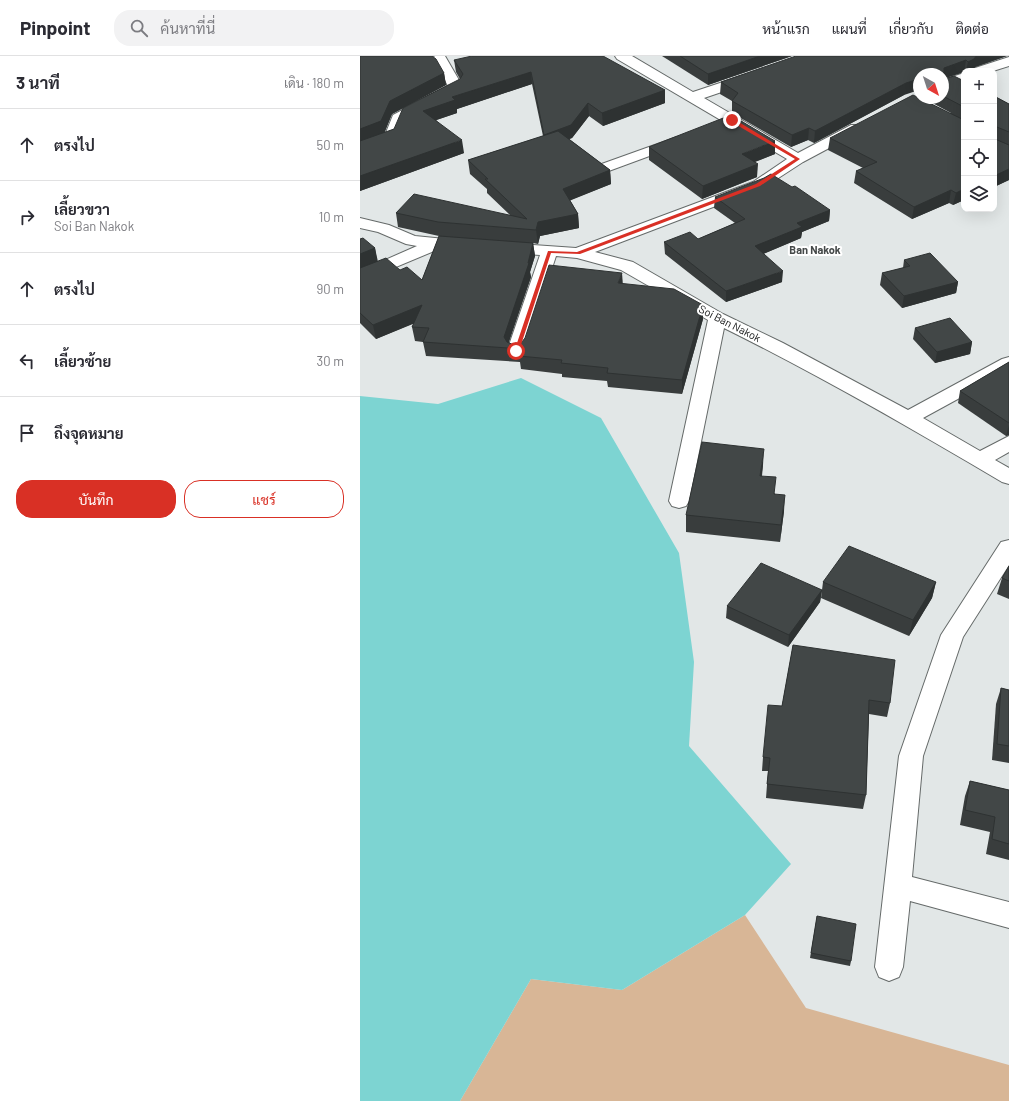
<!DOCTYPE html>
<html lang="th">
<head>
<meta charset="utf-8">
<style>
  :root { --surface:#fff; --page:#f2f2f3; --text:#2b2b33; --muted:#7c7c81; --line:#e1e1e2; --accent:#d93025 }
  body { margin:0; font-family:Barlow,Sarabun,sans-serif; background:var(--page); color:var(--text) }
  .controls { position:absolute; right:12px; top:12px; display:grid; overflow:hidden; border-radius:8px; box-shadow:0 4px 16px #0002 }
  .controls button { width:36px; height:36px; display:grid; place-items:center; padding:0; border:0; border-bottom:1px solid var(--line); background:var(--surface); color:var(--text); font:20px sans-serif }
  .compass { position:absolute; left:553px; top:12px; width:36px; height:36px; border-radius:50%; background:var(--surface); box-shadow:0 4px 16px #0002; rotate:141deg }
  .stop { position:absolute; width:12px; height:12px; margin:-9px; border:3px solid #d93025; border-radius:50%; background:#fff }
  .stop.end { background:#d93025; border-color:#fff; box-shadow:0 1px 4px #0008 }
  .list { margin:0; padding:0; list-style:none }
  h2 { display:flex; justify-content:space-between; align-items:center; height:52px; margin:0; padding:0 16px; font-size:17px }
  h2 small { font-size:13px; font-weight:400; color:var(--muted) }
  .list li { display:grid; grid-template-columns:26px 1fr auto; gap:12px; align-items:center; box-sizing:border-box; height:72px; padding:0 16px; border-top:1px solid var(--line) }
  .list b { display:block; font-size:15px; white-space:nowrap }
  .list p { margin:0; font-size:13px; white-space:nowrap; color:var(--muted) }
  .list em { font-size:13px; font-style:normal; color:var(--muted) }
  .actions { display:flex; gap:8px; padding:12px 16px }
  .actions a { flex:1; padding:9px 0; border:1px solid var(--accent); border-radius:16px; text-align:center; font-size:14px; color:var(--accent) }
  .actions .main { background:var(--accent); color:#fff }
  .icon { flex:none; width:22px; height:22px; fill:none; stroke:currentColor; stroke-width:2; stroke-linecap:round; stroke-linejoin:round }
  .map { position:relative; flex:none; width:649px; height:1045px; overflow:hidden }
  header { display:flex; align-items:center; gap:24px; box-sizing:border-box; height:56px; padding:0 20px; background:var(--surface); border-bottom:1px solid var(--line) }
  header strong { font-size:19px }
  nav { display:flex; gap:22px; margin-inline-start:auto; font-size:14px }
  .search { width:280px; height:36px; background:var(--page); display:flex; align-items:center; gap:10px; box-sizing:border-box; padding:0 14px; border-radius:16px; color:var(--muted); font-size:15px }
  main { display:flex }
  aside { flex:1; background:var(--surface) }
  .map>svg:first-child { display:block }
</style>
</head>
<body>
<header>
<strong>Pinpoint</strong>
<div class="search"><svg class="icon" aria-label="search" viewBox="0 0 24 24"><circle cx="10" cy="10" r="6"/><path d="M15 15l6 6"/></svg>ค้นหาที่นี่</div>
<nav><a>หน้าแรก</a><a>แผนที่</a><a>เกี่ยวกับ</a><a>ติดต่อ</a></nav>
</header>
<main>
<aside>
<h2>3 นาที<small>เดิน · 180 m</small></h2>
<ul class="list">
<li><svg class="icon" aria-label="ahead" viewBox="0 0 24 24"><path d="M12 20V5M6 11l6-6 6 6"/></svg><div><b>ตรงไป</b></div><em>50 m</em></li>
<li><svg class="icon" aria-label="right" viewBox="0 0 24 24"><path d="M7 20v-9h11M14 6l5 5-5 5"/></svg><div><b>เลี้ยวขวา</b><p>Soi Ban Nakok</p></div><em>10 m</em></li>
<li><svg class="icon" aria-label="ahead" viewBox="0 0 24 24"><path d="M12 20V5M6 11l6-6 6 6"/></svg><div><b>ตรงไป</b></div><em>90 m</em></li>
<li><svg class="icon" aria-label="left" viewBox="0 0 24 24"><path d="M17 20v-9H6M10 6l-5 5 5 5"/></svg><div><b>เลี้ยวซ้าย</b></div><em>30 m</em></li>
<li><svg class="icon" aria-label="arrive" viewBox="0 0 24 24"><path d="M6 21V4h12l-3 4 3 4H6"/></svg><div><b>ถึงจุดหมาย</b></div></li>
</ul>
<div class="actions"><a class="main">บันทึก</a><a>แชร์</a></div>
</aside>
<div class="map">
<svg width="649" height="1045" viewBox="0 0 649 1045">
  <rect width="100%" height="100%" fill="#e2e7e7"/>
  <polygon fill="#d8b696" points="385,859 446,952 649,1009 649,1045 100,1045 171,923 262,934"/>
  <polygon fill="#7dd4d2" points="161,322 241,362 319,497 334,606 329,690 431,808 385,859 262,934 171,923 100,1045 0,1045 0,340 78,348"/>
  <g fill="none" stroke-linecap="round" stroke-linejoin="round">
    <defs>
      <g id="minor">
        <polygon points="75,0 85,0 103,31 101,34 44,64 36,85 0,97 0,88 25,79 33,59 88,30 73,2"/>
        <path d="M255,0H272L333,36L384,19H394L396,22L394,25L344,42L438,97L491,69H501L503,72L501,75L443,106L403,132L235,196L273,206L363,258L423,287L548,354L642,303L649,301V315L563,362L620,395L649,380V396L635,404L649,412V428L642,426C551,372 459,319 364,272L329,445L326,450L319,452L312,450L309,445L348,264L261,214L217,202L196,200L165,295L162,299L156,301L150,299L147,295L180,199L138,196L136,192L138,188L144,187L216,192L393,126L427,103L257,3Z"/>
        <polygon points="649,1 649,10 633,15 613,15 615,12"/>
        <polygon points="604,17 604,26 583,33 583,24"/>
        <polygon points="317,81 322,82 324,85 322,88 246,116 236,116 233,113 236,110"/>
        <polygon points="0,162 29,169 55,180 105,185 111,186 113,190 111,194 105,195 79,193 0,226 0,215 57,190 46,188 18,176 0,172"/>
        <polygon points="649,484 649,509 603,581 563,700 552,821 649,846 649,872 550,845 543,911 539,921 529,925 519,921 515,911 539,700 581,579 641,486"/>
      </g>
    </defs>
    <use href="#minor" stroke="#656a69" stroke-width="2"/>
    <use href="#minor" fill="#fff" fill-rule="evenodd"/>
  </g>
  <g fill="#393d3d">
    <polygon points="0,0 84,17 86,29 32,58 24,77 34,73 100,23 96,16 94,4 305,34 305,47 243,70 229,60 212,82 209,83 250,114 251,128 210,144 218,158 219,172 180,180 178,188 173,187 175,200 170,216 171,221 148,287 154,289 161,287 263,228 343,263 322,338 248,331 247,325 202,321 202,318 161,313 160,306 66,300 63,286 55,285 52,271 54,267 16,283 0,267 0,183 15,192 17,205 62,224 79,180 38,171 36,157 150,159 127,137 127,133 110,118 108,104 183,80 172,28 97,53 97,57 76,64 104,97 0,135"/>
    <polygon points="302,0 432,0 348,29"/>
    <polygon points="647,0 615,11 612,15 604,15 604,16 584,22 604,25 604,144 593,149 589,147 552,163 494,127 496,115 503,112 468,94 470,82 591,57 565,43 565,42 583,42 583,18 559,18 544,39 454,87 448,84 431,91 372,57 372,45 360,38 361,26"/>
    <polygon points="634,40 649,48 649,124 634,131"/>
    <polygon points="289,91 415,98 395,106 397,121 342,143 289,104"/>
    <polygon points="355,141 470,154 469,165 442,176 441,182 403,198 422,226 366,246 305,198 304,186 338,183 375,167 354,152"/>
    <polygon points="544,204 598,226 596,237 542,252 520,229 522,217 543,212"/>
    <polygon points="555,272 612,286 610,298 575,307 553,283"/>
    <polygon points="649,306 649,379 646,380 598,347 600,335"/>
    <polygon points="403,409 402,420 415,438 424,455 420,486 326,476 326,459"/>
    <polygon points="649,510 649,543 637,538 642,522"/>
    <polygon points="463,526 576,526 572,542 549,580 461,542"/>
    <polygon points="462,534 460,546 428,591 366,562 367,550"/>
    <polygon points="433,589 530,647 527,661 509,658 506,739 503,753 406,742 408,715 402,715 403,701 422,650"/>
    <polygon points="641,632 649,634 649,707 632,704 636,648"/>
    <polygon points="610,725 649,734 649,804 626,798 630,776 600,769 605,740"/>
    <polygon points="457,860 491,905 490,910 450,902"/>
  </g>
  <g fill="#2e3232">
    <polygon points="400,0 432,0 348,29 348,18"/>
    <polygon points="616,0 647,0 615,11 612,15 606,15 608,6"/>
    <polygon points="606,4 604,16 583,23 584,12"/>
    <polygon points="171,16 172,28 97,53 97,57 65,68 63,55 92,41"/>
    <polygon points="84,17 86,29 32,58 24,78 0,87 0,73 30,45"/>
    <polygon points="559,23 559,34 544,39 454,87 455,75 546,27"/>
    <polygon points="305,34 305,47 243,70 242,57"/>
    <polygon points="228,47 229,60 212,82 185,92 184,79"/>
    <polygon points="637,71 635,83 635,72"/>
    <polygon points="449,72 448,84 431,91 432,79"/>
    <polygon points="102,84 104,97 0,135 0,120"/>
    <polygon points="415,85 415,98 381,111 382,98"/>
    <polygon points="398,108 397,121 342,143 343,130"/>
    <polygon points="649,113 649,124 634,131 634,120"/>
    <polygon points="250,114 251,128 204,147 203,133"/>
    <polygon points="604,133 604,144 593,149 596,137"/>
    <polygon points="591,134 589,147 552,163 554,151"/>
    <polygon points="470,154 469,165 442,176 441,182 394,202 395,190 437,167"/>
    <polygon points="218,158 219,172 180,180 178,188 176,174 178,166"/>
    <polygon points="173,187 175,200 170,216 171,221 147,292 144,281 168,207"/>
    <polygon points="15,192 18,206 0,213 0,198"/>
    <polygon points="423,215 422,226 366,246 366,235"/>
    <polygon points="262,217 263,230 258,227"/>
    <polygon points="598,226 596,237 542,252 544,240"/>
    <polygon points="62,249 65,263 16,283 13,269"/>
    <polygon points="343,249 343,263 322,338 322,324"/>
    <polygon points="612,286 610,298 575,307 577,296"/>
    <polygon points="649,369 649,379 646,380"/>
    <polygon points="404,393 403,409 399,436 400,420"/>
    <polygon points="425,439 424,455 420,486 421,469"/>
    <polygon points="576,526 572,542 549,580 553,564"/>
    <polygon points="462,534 460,546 428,591 429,579"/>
  </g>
  <g fill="#424747" stroke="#2e3232">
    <polygon points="0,0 72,0 76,3 84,17 30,45 21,65 0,73"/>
    <polygon points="112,0 243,0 305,34 242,57 228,47 211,69 184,79 171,16 92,41 95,44 63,55 102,84 0,120 0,85 34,73 43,52 100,23 103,18 94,4"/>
    <polygon points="320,0 400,0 348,18"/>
    <polygon points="436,0 616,0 614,3 608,6 606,4 584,12 584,23 594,20 604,25 604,51 583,40 583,18 559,18 559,23 546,27 455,75 449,72 432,79 372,45 378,37 361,26"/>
    <polygon points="553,39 604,64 604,133 596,137 591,134 554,151 496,115 517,106 470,82"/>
    <polygon points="634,40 649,48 649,76 637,71 635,72 635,83 649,89 649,113 634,120"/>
    <polygon points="371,59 415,85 382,98 398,108 343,130 289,91"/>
    <polygon points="198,75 250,114 203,133 218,158 178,166 176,174 78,166 36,157 54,138 167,163 125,123 128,123 108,104"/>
    <polygon points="411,118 432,131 435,130 470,154 437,167 442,171 395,190 423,215 366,235 304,186 330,176 338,183 385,163 355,141 404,122"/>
    <polygon points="79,180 173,187 168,207 169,207 144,281 147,286 154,289 161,287 165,282 189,209 262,217 258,227 314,233 343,249 322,324 247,317 248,312 201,307 202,304 159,300 162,293 63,286 69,272 52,271 62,249 13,269 0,257 0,212 26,202 40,214 47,211 62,224"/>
    <polygon points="3,182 15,192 0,198 0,183"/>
    <polygon points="570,197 598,226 544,240 522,217 550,210 544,204"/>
    <polygon points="590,262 612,286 577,296 555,272"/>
    <polygon points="649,306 649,367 600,335"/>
    <polygon points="342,386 404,393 400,420 416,421 414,438 425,439 421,469 326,459"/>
    <polygon points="489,490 576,526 553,564 463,526"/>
    <polygon points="401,507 462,534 429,579 367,550"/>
    <polygon points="649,510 649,525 642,522"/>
    <polygon points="433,589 535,604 530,647 509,644 506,739 407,728 410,702 403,701 408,649 422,650"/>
    <polygon points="641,632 649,634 649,690 637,688"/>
    <polygon points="610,725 649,734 649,788 632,783 635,761 605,754"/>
    <polygon points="457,860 496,868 491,905 451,897"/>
  </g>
  <polygon fill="#d93025" points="372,62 440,103 400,130 220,198 191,197 159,295 154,296 188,195 217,196 396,128 435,103 370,65"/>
  <g text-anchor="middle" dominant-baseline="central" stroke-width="4" stroke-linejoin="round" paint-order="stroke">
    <g font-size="11" font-weight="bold" fill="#454949" stroke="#fff">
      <text x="455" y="193">Ban Nakok</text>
    </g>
    <g font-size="11" fill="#121414" stroke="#fff">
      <text transform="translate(370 267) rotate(27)">Soi Ban Nakok</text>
    </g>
  </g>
</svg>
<div class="controls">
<button>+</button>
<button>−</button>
<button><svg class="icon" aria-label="locate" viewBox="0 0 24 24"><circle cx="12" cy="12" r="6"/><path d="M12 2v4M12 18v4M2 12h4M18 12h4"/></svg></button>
<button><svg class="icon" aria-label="layers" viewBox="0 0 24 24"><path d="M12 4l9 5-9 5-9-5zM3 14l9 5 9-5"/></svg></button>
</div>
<svg class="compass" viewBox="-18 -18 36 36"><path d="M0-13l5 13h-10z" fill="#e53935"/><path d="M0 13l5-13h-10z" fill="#7c7c81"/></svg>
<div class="stop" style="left:156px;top:295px"></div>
<div class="stop end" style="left:372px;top:64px"></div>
</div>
</main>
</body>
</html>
